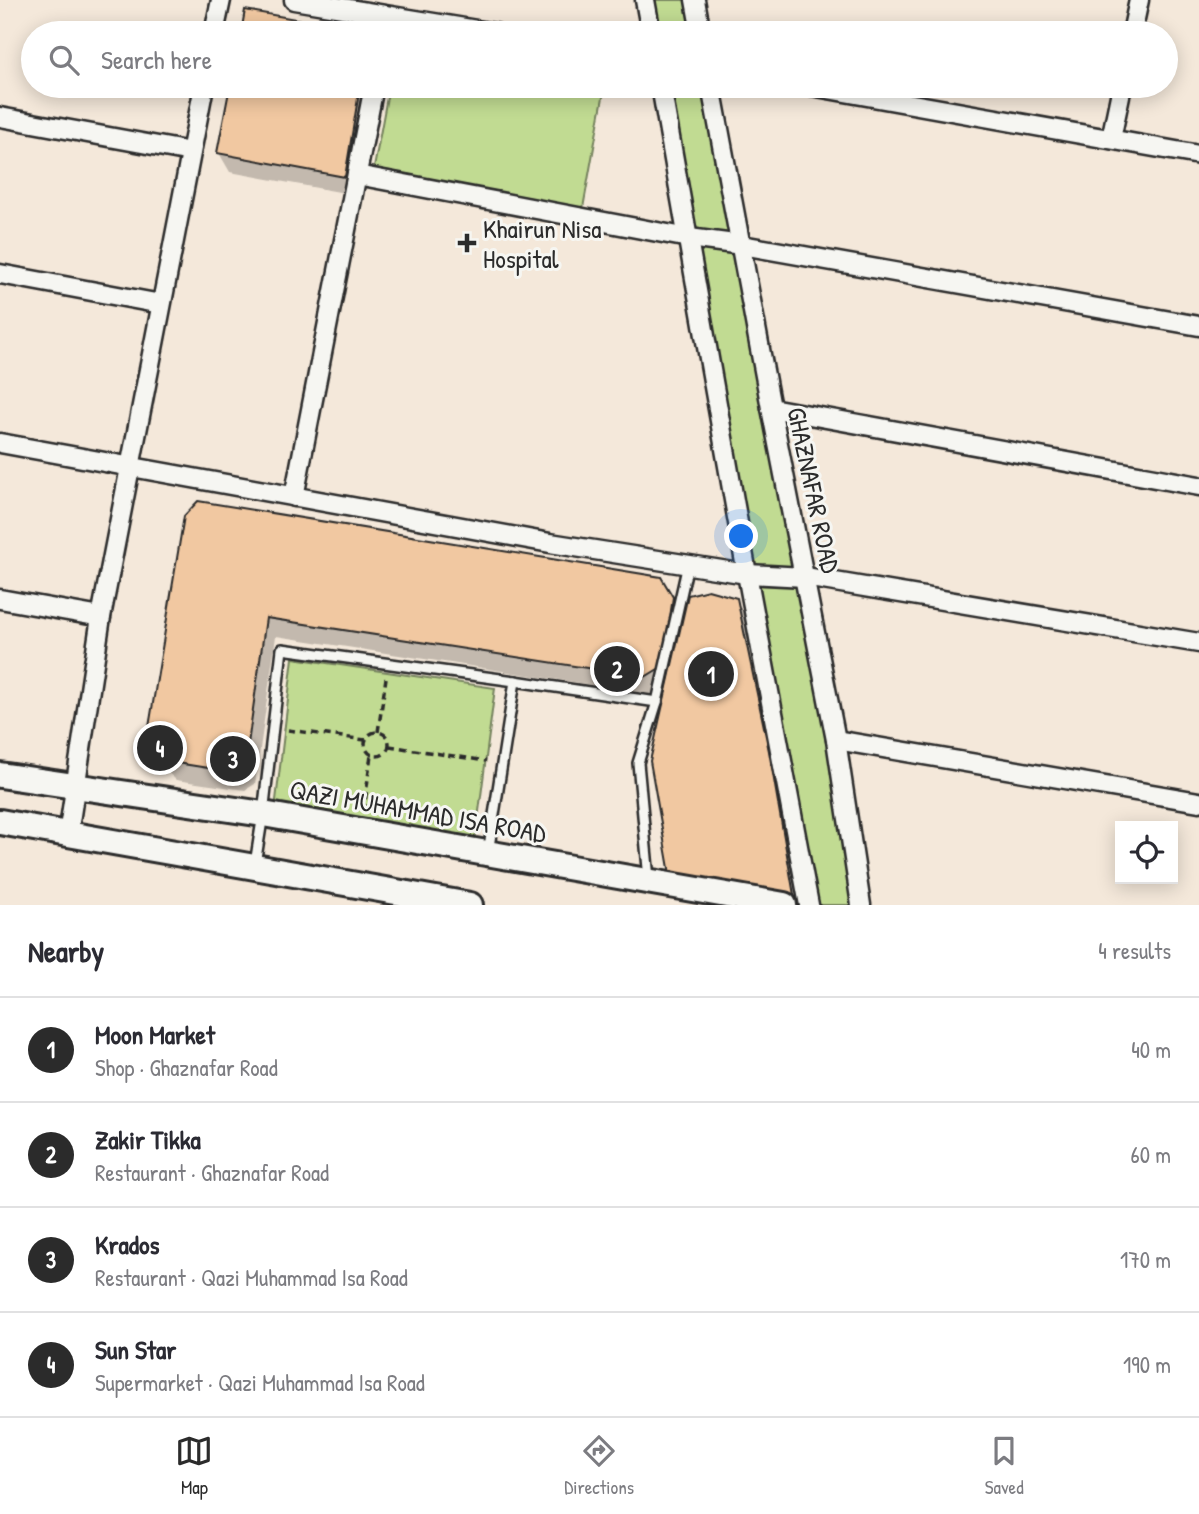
<!DOCTYPE html>
<html lang="en">
<head>
<meta charset="utf-8">
<style>
  :root { --surface:#fff; --page:#f7f7f7; --text:#2b2b33; --muted:#7c7c81; --line:#e1e1e2; --accent:#2b2b2b }
  body { margin:0; font-family:"Patrick Hand",sans-serif; background:var(--page); color:var(--text) }
  .controls { position:absolute; right:21px; bottom:21px; display:grid; overflow:hidden; border-radius:0px; box-shadow:0 4px 18px #0003 }
  .controls button { width:63px; height:63px; display:grid; place-items:center; padding:0; border:0; border-bottom:2px solid var(--line); background:var(--surface); color:var(--text); font:35px sans-serif }
  .you { position:absolute; left:742px; top:537px; width:24px; height:24px; margin:-18px; border:5px solid #fff; border-radius:50%; background:#1a73e8; box-shadow:0 0 0 10px #1a73e833 }
  .badge { display:grid; place-items:center; width:46px; height:46px; border-radius:50%; background:var(--accent); color:#fff; font-size:23px; font-weight:700 }
  .pin { position:absolute; translate:-50% -50%; border:4px solid #fff; box-shadow:0 2px 7px #0006 }
  .list { margin:0; padding:0; list-style:none }
  h2 { display:flex; justify-content:space-between; align-items:center; height:91px; margin:0; padding:0 28px; font-size:30px }
  h2 small { font-size:23px; font-weight:400; color:var(--muted) }
  .list li { display:grid; grid-template-columns:46px 1fr auto; gap:21px; align-items:center; box-sizing:border-box; height:105px; padding:0 28px; border-top:2px solid var(--line) }
  .list b { display:block; font-size:26px; white-space:nowrap }
  .list p { margin:0; font-size:23px; white-space:nowrap; color:var(--muted) }
  .list em { font-size:23px; font-style:normal; color:var(--muted) }
  .icon { flex:none; width:38px; height:38px; fill:none; stroke:currentColor; stroke-width:2; stroke-linecap:round; stroke-linejoin:round }
  .map { position:relative; flex:none; width:1199px; height:905px; overflow:hidden }
  .search { position:absolute; background:var(--surface); box-shadow:0 4px 18px #0003; left:21px; right:21px; top:21px; height:77px; display:flex; align-items:center; gap:18px; box-sizing:border-box; padding:0 24px; border-radius:38px; color:var(--muted); font-size:26px }
  .sheet { height:511px; background:var(--surface) }
  nav { display:flex; justify-content:space-around; align-items:center; box-sizing:border-box; height:98px; border-top:2px solid var(--line); background:var(--surface); font-size:19px; color:var(--muted) }
  nav a { display:grid; justify-items:center; gap:4px }
  nav .on { color:var(--accent) }
  .map>svg:first-child { display:block }
</style>
</head>
<body>
<div class="map">
<svg width="1199" height="905" viewBox="0 0 1199 905">
  <rect width="100%" height="100%" fill="#f4e8da"/>
  <filter id="ink" filterUnits="userSpaceOnUse"><feTurbulence type="fractalNoise" baseFrequency=".0143" numOctaves="2"/><feDisplacementMap in="SourceGraphic" scale="14" xChannelSelector="R" yChannelSelector="G"/><feConvolveMatrix kernelMatrix="1 2 1 2 8 2 1 2 1" color-interpolation-filters="sRGB"/></filter>
  <g filter="url(#ink)">
    <g fill="#c1db92" stroke="#76835e" stroke-width="2">
      <polygon points="649,0 695,0 701,33 655,33"/>
      <polygon points="389,86 605,86 583,208 374,168"/>
      <polygon points="665,86 711,86 859,905 819,905"/>
      <polygon points="293,658 495,688 475,842 275,809"/>
    </g>
    <g fill="#0003">
      <polygon points="246,12 365,33 242,33"/>
      <polygon points="232,86 374,86 356,195 230,172 219,153"/>
      <polygon points="186,517 660,579 684,619 736,599 747,619 802,905 757,905 668,688 657,695 276,636 255,784 245,790 176,780 159,764 147,744"/>
    </g>
    <g fill="#f1c8a1" stroke="#2b2b2b" stroke-width="2">
      <polygon points="245,10 369,32 369,33 241,33"/>
      <polygon points="230,86 360,86 345,177 217,153"/>
      <polygon points="198,501 661,577 673,597 663,666 645,677 266,618 245,765 233,772 164,761 146,745 184,516"/>
      <polygon points="708,590 737,598 769,751 794,895 670,874 650,761 688,595"/>
    </g>
    <g fill="none" stroke-linecap="round" stroke-linejoin="round">
      <defs>
        <g id="lane">
          <polyline points="515,681 657,702 688,564"/>
          <polyline points="255,864 263,814 282,649 515,681 488,853"/>
          <polyline points="649,879 638,763 657,702"/>
        </g>
        <g id="street">
          <polyline points="294,0 495,33"/>
          <polyline points="645,0 651,33"/>
          <polyline points="695,0 701,33"/>
          <polyline points="214,33 221,0"/>
          <polyline points="1132,33 1139,0"/>
          <polyline points="661,86 747,574 809,905"/>
          <polyline points="711,86 771,408 836,740 861,905"/>
          <polyline points="811,86 1199,155"/>
          <polyline points="0,117 191,152"/>
          <polyline points="1111,139 1122,86"/>
          <polyline points="357,175 689,238 742,245 1199,326"/>
          <polyline points="0,274 161,304"/>
          <polyline points="771,408 1199,486"/>
          <polyline points="0,443 550,543 747,574 805,577 1199,643"/>
          <polyline points="294,497 374,86"/>
          <polyline points="0,599 101,617"/>
          <polyline points="836,740 1199,802"/>
          <polyline points="68,835 101,617 204,86"/>
        </g>
        <g id="secondary">
          <polyline points="0,775 263,814 784,905"/>
          <polyline points="0,822 470,905"/>
        </g>
      </defs>
      <use href="#lane" stroke="#2b2b2b" stroke-width="14"/>
      <use href="#street" stroke="#2b2b2b" stroke-width="23"/>
      <use href="#secondary" stroke="#2b2b2b" stroke-width="30"/>
      <g stroke="#2b2b2b" stroke-width="3.5" stroke-dasharray="7 5" stroke-linecap="butt">
        <polyline points="288,730 366,740"/>
        <polyline points="378,732 386,678"/>
        <circle cx="377" cy="744" r="12"/>
        <polyline points="389,746 486,761"/>
        <polyline points="364,811 371,754"/>
      </g>
      <use href="#lane" stroke="#f6f6f2" stroke-width="9"/>
      <use href="#street" stroke="#f6f6f2" stroke-width="18"/>
      <use href="#secondary" stroke="#f6f6f2" stroke-width="24"/>
    </g>
  </g>
  <path fill="#2b2b2b" stroke="#f6f6f2" stroke-width="2.5" d="M463.5 232.5h7v7h7v7h-7v7h-7v-7h-7v-7h7z"/>
  <g text-anchor="middle" dominant-baseline="central" stroke-width="6" stroke-linejoin="round" paint-order="stroke">
    <g font-size="26" fill="#2b2b2b" stroke="#f6f6f2" text-anchor="start">
      <text x="483" y="228">Khairun Nisa<tspan x="483" dy="30">Hospital</tspan></text>
    </g>
    <g font-size="26" fill="#2b2b2b" stroke="#f6f6f2">
      <text transform="translate(814 490) rotate(78)">GHAZNAFAR ROAD</text>
      <text transform="translate(418 811) rotate(10)">QAZI MUHAMMAD ISA ROAD</text>
    </g>
  </g>
</svg>
<div class="controls">
<button><svg class="icon" aria-label="locate" viewBox="0 0 24 24"><circle cx="12" cy="12" r="6"/><path d="M12 2v4M12 18v4M2 12h4M18 12h4"/></svg></button>
</div>
<div class="you"></div>
<div class="pin badge" style="left:711px;top:674px">1</div>
<div class="pin badge" style="left:617px;top:669px">2</div>
<div class="pin badge" style="left:233px;top:759px">3</div>
<div class="pin badge" style="left:160px;top:748px">4</div>
<div class="search"><svg class="icon" aria-label="search" viewBox="0 0 24 24"><circle cx="10" cy="10" r="6"/><path d="M15 15l6 6"/></svg>Search here</div>
</div>
<section class="sheet">
<h2>Nearby<small>4 results</small></h2>
<ul class="list">
<li><span class="badge">1</span><div><b>Moon Market</b><p>Shop · Ghaznafar Road</p></div><em>40 m</em></li>
<li><span class="badge">2</span><div><b>Zakir Tikka</b><p>Restaurant · Ghaznafar Road</p></div><em>60 m</em></li>
<li><span class="badge">3</span><div><b>Krados</b><p>Restaurant · Qazi Muhammad Isa Road</p></div><em>170 m</em></li>
<li><span class="badge">4</span><div><b>Sun Star</b><p>Supermarket · Qazi Muhammad Isa Road</p></div><em>190 m</em></li>
</ul>
</section>
<nav>
<a class="on"><svg class="icon" aria-label="map" viewBox="0 0 24 24"><path d="M3 6l6-2 6 2 6-2v14l-6 2-6-2-6 2zM9 4v14M15 6v14"/></svg>Map</a>
<a><svg class="icon" aria-label="directions" viewBox="0 0 24 24"><path d="M12 3l9 9-9 9-9-9zM9 14v-3h6M13 9l2 2-2 2"/></svg>Directions</a>
<a><svg class="icon" aria-label="saved" viewBox="0 0 24 24"><path d="M7 4h10v16l-5-4-5 4z"/></svg>Saved</a>
</nav>
</body>
</html>
